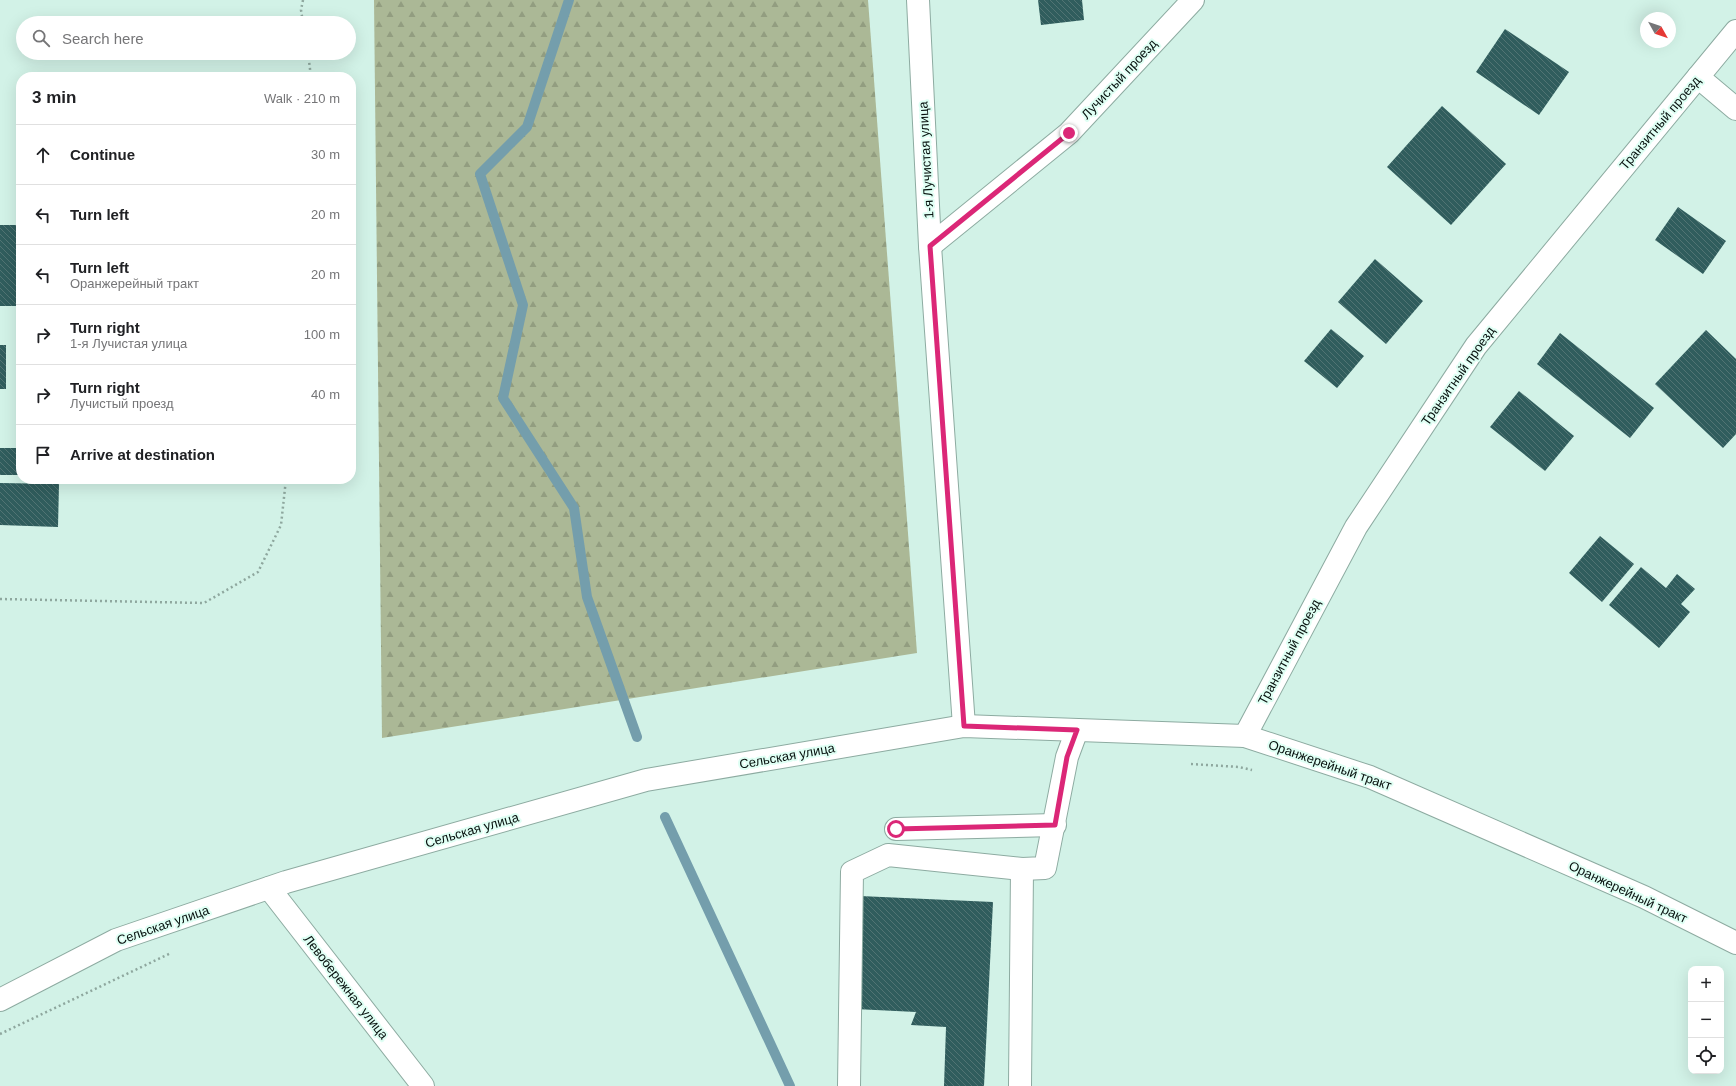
<!DOCTYPE html>
<html lang="en">
<head>
<meta charset="utf-8">
<style>
  :root { --surface:#fff; --page:#f2f2f2; --text:#202124; --muted:#757577; --line:#e0e0e0 }
  body { margin:0; font-family:Helvetica,sans-serif; background:var(--page); color:var(--text) }
  .controls { position:absolute; right:12px; bottom:12px; display:grid; overflow:hidden; border-radius:8px; box-shadow:0 4px 16px #0002 }
  .controls button { width:36px; height:36px; display:grid; place-items:center; padding:0; border:0; border-bottom:1px solid var(--line); background:var(--surface); color:var(--text); font:20px sans-serif }
  .compass { position:absolute; left:1640px; top:12px; width:36px; height:36px; border-radius:50%; background:var(--surface); box-shadow:0 4px 16px #0002; rotate:130deg }
  .stop { position:absolute; width:12px; height:12px; margin:-9px; border:3px solid #db2777; border-radius:50%; background:#fff }
  .stop.end { background:#db2777; border-color:#fff; box-shadow:0 1px 4px #0008 }
  .list { margin:0; padding:0; list-style:none }
  h2 { display:flex; justify-content:space-between; align-items:center; height:52px; margin:0; padding:0 16px; font-size:17px }
  h2 small { font-size:13px; font-weight:400; color:var(--muted) }
  .list li { display:grid; grid-template-columns:26px 1fr auto; gap:12px; align-items:center; box-sizing:border-box; height:60px; padding:0 16px; border-top:1px solid var(--line) }
  .list b { display:block; font-size:15px; white-space:nowrap }
  .list p { margin:0; font-size:13px; white-space:nowrap; color:var(--muted) }
  .list em { font-size:13px; font-style:normal; color:var(--muted) }
  .icon { flex:none; width:22px; height:22px; fill:none; stroke:currentColor; stroke-width:2; stroke-linecap:round; stroke-linejoin:round }
  .map { position:relative; flex:none; width:1736px; height:1086px; overflow:hidden }
  .search { position:absolute; background:var(--surface); box-shadow:0 4px 16px #0002; left:16px; top:16px; width:340px; height:44px; display:flex; align-items:center; gap:10px; box-sizing:border-box; padding:0 14px; border-radius:22px; color:var(--muted); font-size:15px }
  .panel { position:absolute; background:var(--surface); box-shadow:0 4px 16px #0002; left:16px; top:72px; width:340px; height:412px; border-radius:16px }
  .map>svg:first-child { display:block }
</style>
</head>
<body>
<div class="map">
<svg width="1736" height="1086" viewBox="0 0 1736 1086">
  <defs>
    <pattern id="forest-firs" width="22" height="20" patternUnits="userSpaceOnUse"><rect width="22" height="20" fill="#abb896"/><path d="M5 1l3.5 6h-7zM16 11l3.5 6h-7z" fill="#929d80"/></pattern>
    <pattern id="building-back-hatch" width="6" height="6" patternUnits="userSpaceOnUse"><rect width="6" height="6" fill="#305d5d"/><path d="M-1 5l2 2M0 0l6 6M5-1l2 2" fill="none" stroke="#517473"/></pattern>
  </defs>
  <rect width="100%" height="100%" fill="#d2f2e7"/>
  <polygon fill="url(#forest-firs)" points="374,0 868,0 917,653 382,738"/>
  <g fill="none" stroke-linecap="round" stroke-linejoin="round">
    <g stroke="#749eac" stroke-width="10">
      <polyline points="569,0 527,127 480,174 523,305 503,398 574,508 587,597 637,737"/>
      <polyline points="665,817 790,1086"/>
    </g>
  </g>
  <g fill="url(#building-back-hatch)">
    <polygon points="1038,0 1082,0 1084,20 1041,25"/>
    <polygon points="1505,29 1569,72 1539,115 1476,72"/>
    <polygon points="1442,106 1506,164 1451,225 1387,167"/>
    <polygon points="1678,207 1726,241 1703,274 1655,240"/>
    <rect x="0" y="225" width="21" height="81"/>
    <polygon points="1375,259 1423,301 1386,344 1338,302"/>
    <polygon points="1331,329 1364,356 1337,388 1304,361"/>
    <polygon points="1706,330 1736,359 1736,434 1723,448 1655,384"/>
    <polygon points="1560,333 1654,408 1630,438 1537,364"/>
    <rect x="0" y="345" width="6" height="44"/>
    <polygon points="1519,391 1574,436 1545,471 1490,427"/>
    <rect x="0" y="448" width="21" height="27"/>
    <polygon points="0,483 59,484 58,527 0,525"/>
    <polygon points="1600,536 1634,564 1602,602 1569,573"/>
    <polygon points="1641,567 1666,588 1677,574 1695,589 1681,604 1690,612 1659,648 1609,605"/>
    <polygon points="860,896 993,902 984,1086 944,1086 946,1027 911,1025 916,1012 855,1009"/>
  </g>
  <g fill="none" stroke-linecap="round" stroke-linejoin="round">
    <defs>
      <g id="minor">
        <polyline points="918,0 930,246 964,726"/>
        <polyline points="1698,77 1736,109"/>
        <polyline points="930,246 1069,133 1193,0"/>
        <polyline points="1245,736 1356,527 1476,346 1736,31"/>
        <polyline points="896,829 1055,825"/>
        <polyline points="269,888 423,1086"/>
        <polyline points="0,1000 116,940 286,882 646,780 964,726 1245,736 1370,777 1644,897 1736,943"/>
        <polyline points="849,1086 852,872 888,855 1022,869 1045,868 1067,757 1077,730"/>
        <polyline points="1020,1086 1022,869"/>
      </g>
    </defs>
    <use href="#minor" stroke="#8daba1" stroke-width="24"/>
    <g stroke="#8ea79e" stroke-width="2.5" stroke-dasharray="2 3" stroke-linecap="butt">
      <polyline points="303,0 301,10 303,23"/>
      <polyline points="308,53 311,77"/>
      <polyline points="0,599 204,603 258,572 281,525 286,479"/>
      <polyline points="1191,764 1239,767 1252,770"/>
      <polyline points="0,1034 171,953"/>
    </g>
    <use href="#minor" stroke="#fff" stroke-width="22"/>
  </g>
  <g fill="none" stroke-linecap="round" stroke-linejoin="round">
    <polyline stroke="#db2777" stroke-width="5" points="896,829 1055,825 1067,757 1077,730 964,726 930,246 1069,133"/>
  </g>
  <g text-anchor="middle" dominant-baseline="central" stroke-width="4" stroke-linejoin="round" paint-order="stroke">
    <g font-size="13" fill="#06100d" stroke="#dffff4">
      <text transform="translate(1119 79) rotate(-47)">Лучистый проезд</text>
      <text transform="translate(1660 123) rotate(-50)">Транзитный проезд</text>
      <text transform="translate(926 160) rotate(-93)">1-я Лучистая улица</text>
      <text transform="translate(1458 376) rotate(-55)">Транзитный проезд</text>
      <text transform="translate(1289 652) rotate(-62)">Транзитный проезд</text>
      <text transform="translate(787 756) rotate(-10)">Сельская улица</text>
      <text transform="translate(1330 765) rotate(19)">Оранжерейный тракт</text>
      <text transform="translate(472 830) rotate(-16)">Сельская улица</text>
      <text transform="translate(1628 892) rotate(25)">Оранжерейный тракт</text>
      <text transform="translate(163 925) rotate(-19)">Сельская улица</text>
      <text transform="translate(346 987) rotate(52)">Левобережная улица</text>
    </g>
  </g>
</svg>
<div class="controls">
<button>+</button>
<button>−</button>
<button><svg class="icon" aria-label="locate" viewBox="0 0 24 24"><circle cx="12" cy="12" r="6"/><path d="M12 2v4M12 18v4M2 12h4M18 12h4"/></svg></button>
</div>
<svg class="compass" viewBox="-18 -18 36 36"><path d="M0-13l5 13h-10z" fill="#e53935"/><path d="M0 13l5-13h-10z" fill="#757577"/></svg>
<div class="stop" style="left:896px;top:829px"></div>
<div class="stop end" style="left:1069px;top:133px"></div>
<div class="search"><svg class="icon" aria-label="search" viewBox="0 0 24 24"><circle cx="10" cy="10" r="6"/><path d="M15 15l6 6"/></svg>Search here</div>
<section class="panel">
<h2>3 min<small>Walk · 210 m</small></h2>
<ul class="list">
<li><svg class="icon" aria-label="ahead" viewBox="0 0 24 24"><path d="M12 20V5M6 11l6-6 6 6"/></svg><div><b>Continue</b></div><em>30 m</em></li>
<li><svg class="icon" aria-label="left" viewBox="0 0 24 24"><path d="M17 20v-9H6M10 6l-5 5 5 5"/></svg><div><b>Turn left</b></div><em>20 m</em></li>
<li><svg class="icon" aria-label="left" viewBox="0 0 24 24"><path d="M17 20v-9H6M10 6l-5 5 5 5"/></svg><div><b>Turn left</b><p>Оранжерейный тракт</p></div><em>20 m</em></li>
<li><svg class="icon" aria-label="right" viewBox="0 0 24 24"><path d="M7 20v-9h11M14 6l5 5-5 5"/></svg><div><b>Turn right</b><p>1-я Лучистая улица</p></div><em>100 m</em></li>
<li><svg class="icon" aria-label="right" viewBox="0 0 24 24"><path d="M7 20v-9h11M14 6l5 5-5 5"/></svg><div><b>Turn right</b><p>Лучистый проезд</p></div><em>40 m</em></li>
<li><svg class="icon" aria-label="arrive" viewBox="0 0 24 24"><path d="M6 21V4h12l-3 4 3 4H6"/></svg><div><b>Arrive at destination</b></div></li>
</ul>
</section>
</div>
</body>
</html>
